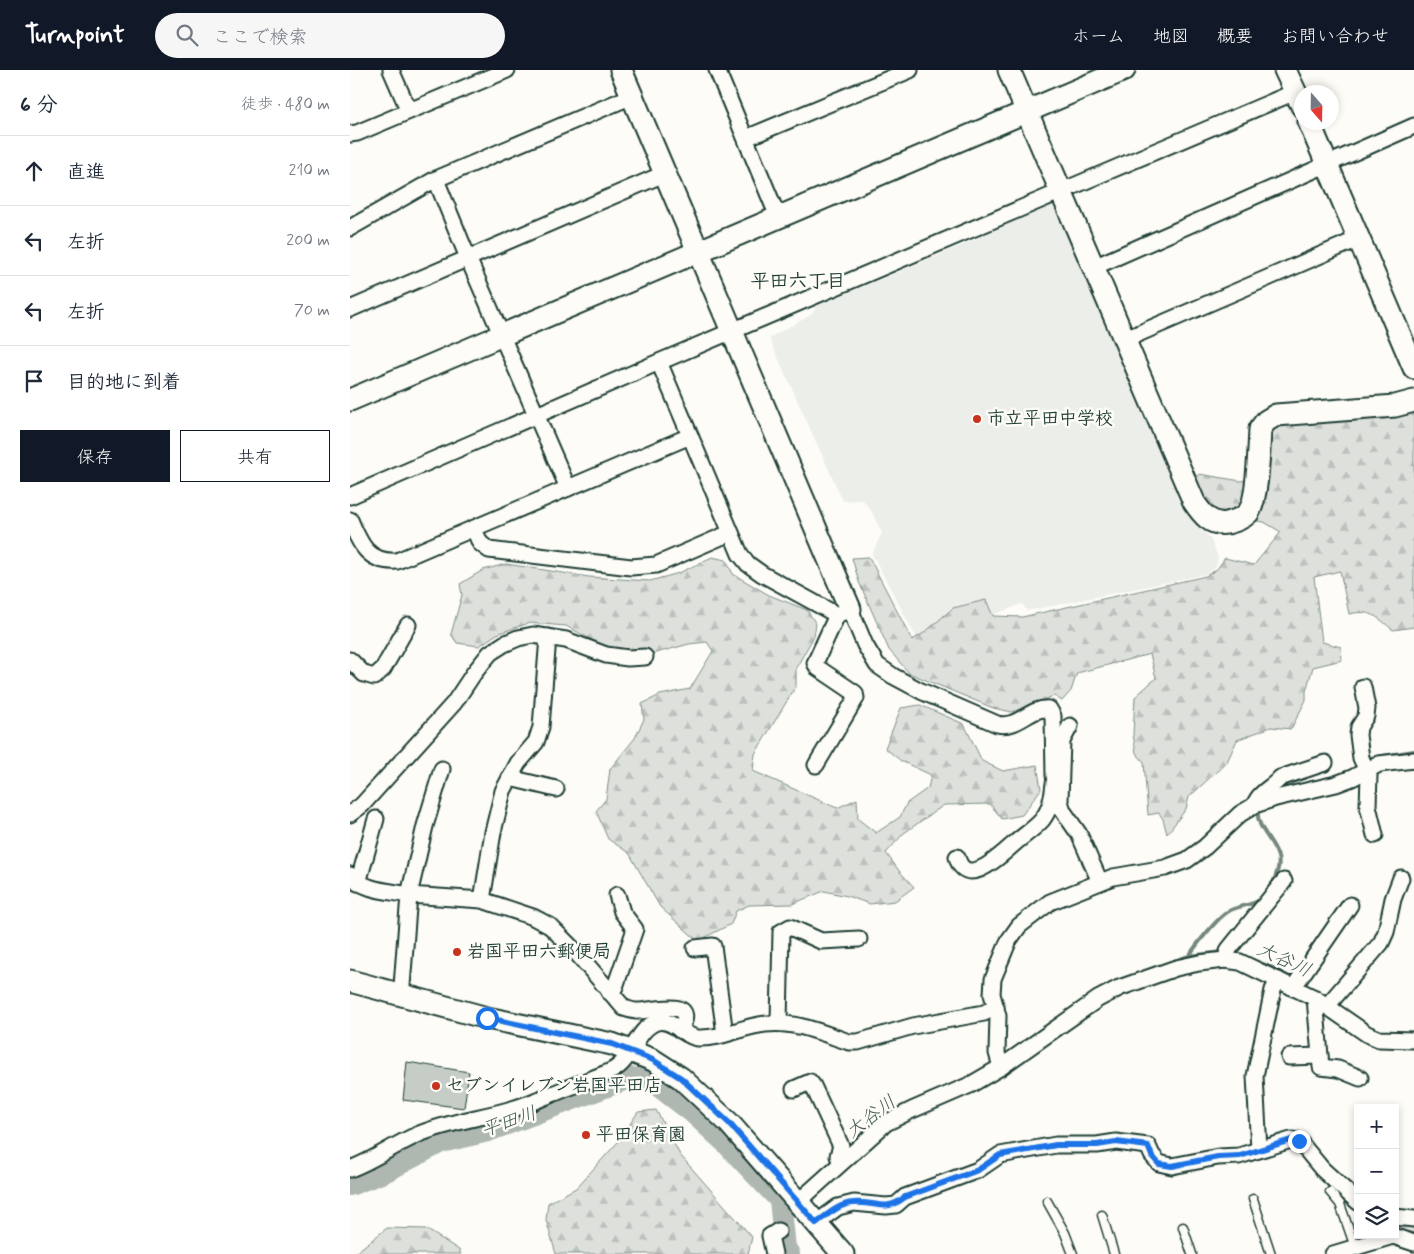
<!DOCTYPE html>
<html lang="ja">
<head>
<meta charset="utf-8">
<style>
  :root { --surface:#fff; --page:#f6f6f7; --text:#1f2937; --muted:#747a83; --line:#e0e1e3; --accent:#111827 }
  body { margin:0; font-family:Mynerve,"Klee One",sans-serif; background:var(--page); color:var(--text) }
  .controls { position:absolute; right:15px; bottom:15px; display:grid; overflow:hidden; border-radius:0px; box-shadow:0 2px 8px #0003 }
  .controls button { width:45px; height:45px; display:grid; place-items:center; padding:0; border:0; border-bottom:1px solid var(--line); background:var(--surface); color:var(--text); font:25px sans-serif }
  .compass { position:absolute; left:944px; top:15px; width:45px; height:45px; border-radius:50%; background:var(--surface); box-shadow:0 2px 8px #0003; rotate:160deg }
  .stop { position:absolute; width:15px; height:15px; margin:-11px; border:4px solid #1a73e8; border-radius:50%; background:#fff }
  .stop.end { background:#1a73e8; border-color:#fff; box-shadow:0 1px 5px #0008 }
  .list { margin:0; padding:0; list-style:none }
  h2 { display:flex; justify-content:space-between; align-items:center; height:65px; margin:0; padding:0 20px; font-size:21px }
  h2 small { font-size:16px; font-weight:400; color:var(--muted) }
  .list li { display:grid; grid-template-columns:32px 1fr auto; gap:15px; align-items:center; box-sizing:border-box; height:70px; padding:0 20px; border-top:1px solid var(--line) }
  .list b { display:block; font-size:19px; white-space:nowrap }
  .list em { font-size:16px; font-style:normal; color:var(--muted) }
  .actions { display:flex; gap:10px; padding:15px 20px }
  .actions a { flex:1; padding:11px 0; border:1px solid var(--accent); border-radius:0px; text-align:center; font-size:18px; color:var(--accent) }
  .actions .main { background:var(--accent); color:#fff }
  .icon { flex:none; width:28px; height:28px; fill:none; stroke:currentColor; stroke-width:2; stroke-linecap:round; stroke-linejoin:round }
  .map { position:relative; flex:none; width:1064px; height:1184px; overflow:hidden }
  header { display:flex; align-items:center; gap:30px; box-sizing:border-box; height:70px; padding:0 25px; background:var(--accent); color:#fff }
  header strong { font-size:24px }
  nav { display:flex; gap:28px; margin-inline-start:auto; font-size:18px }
  .search { width:350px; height:45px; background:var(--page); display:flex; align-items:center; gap:12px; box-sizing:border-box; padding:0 18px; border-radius:28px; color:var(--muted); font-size:19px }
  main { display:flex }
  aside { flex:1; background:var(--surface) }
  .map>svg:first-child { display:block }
</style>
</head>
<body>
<header>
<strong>Turnpoint</strong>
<div class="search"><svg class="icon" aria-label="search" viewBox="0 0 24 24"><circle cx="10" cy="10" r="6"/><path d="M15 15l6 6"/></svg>ここで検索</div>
<nav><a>ホーム</a><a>地図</a><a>概要</a><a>お問い合わせ</a></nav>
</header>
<main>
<aside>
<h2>6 分<small>徒歩 · 480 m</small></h2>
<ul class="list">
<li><svg class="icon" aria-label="ahead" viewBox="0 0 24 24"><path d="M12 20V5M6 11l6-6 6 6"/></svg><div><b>直進</b></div><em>210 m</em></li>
<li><svg class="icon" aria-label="left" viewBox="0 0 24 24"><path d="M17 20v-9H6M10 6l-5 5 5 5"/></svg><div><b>左折</b></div><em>200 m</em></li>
<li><svg class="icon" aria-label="left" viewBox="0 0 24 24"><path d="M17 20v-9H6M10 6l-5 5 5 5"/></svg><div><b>左折</b></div><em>70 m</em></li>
<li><svg class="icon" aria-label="arrive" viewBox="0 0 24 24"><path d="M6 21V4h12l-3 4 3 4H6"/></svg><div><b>目的地に到着</b></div></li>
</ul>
<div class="actions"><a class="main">保存</a><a>共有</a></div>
</aside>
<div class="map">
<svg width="1064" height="1184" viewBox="0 0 1064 1184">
  <defs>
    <pattern id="forest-firs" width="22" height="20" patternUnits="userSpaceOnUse" patternTransform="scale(1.25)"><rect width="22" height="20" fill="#dde0db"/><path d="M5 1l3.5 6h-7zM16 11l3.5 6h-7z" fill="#bdc1bd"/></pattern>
  </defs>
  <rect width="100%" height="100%" fill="#fdfcf7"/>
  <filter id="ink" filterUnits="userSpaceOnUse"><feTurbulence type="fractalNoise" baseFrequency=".02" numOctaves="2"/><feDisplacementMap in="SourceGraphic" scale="10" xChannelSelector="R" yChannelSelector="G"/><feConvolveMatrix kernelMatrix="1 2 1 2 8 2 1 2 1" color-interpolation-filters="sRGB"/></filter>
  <g filter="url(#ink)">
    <polygon fill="#eceee9" points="699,133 710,138 842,450 860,468 868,487 866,497 857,504 677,541 672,534 569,572 522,484 532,463 522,442 513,430 493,431 419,268 461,245 467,236 629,168 629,162"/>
    <g fill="url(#forest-firs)" stroke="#7e8e88">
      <path d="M1064,343V557L1043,560C1027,547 1021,539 999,544L990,501L964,507L972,572L991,577L992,590L963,597L956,621V630L941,659L921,657L887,670L877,692L839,727L836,739L817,764L813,749L809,743L798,745L794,692L786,683L783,664L785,627L806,608L800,584L727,603L721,621L712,631L704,626L662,642L643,638L559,603L539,580L509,512L502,488L519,487L562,570L574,563L603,538L636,530L643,546L672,547L856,506L867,499L875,488L904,495L931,462L914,452L874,446L862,442L845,413L849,404L891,411L911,406L920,357L943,349L1019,348Z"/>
      <polygon points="362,487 376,490 383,504 419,525 457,540 466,554 464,566 446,598 446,616 405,684 403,701 487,738 507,729 508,749 526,763 550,747 557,733 578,718 581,705 551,691 535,678 551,638 570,635 614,654 632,691 653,701 687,695 691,719 672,745 652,749 640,734 594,735 554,763 536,783 550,802 564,817 545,831 520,834 497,826 474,821 442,834 399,835 386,841 381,854 348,871 310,837 279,783 258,769 246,741 256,729 260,699 285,668 294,649 292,634 310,625 340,619 363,581 357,572 339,574 306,583 254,576 216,556 179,553 147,564 129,576 107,573 101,564 112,525 110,514 133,500 156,494 239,507 300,511 329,503"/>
      <polygon points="306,1040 330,1085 402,1167 398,1184 206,1184 196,1150 198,1133 226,1118 268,1072 288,1042"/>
      <polygon points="1045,1152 1064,1153 1064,1163 1045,1159"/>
      <polygon points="37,1158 76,1159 109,1180 111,1184 4,1184"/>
    </g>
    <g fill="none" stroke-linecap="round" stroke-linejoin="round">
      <g stroke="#75877f" stroke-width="4">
        <polyline points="1019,688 1064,681"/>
        <path d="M908,739C905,758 924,770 928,787C931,797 924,809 921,818"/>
        <path d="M839,886C846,875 868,847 879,841C890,835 901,836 912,829"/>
        <polyline points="892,886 921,897 945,910"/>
        <polyline points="822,892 839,886 873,882"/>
        <polyline points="967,921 980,929"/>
      </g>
      <polyline stroke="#aeb8b1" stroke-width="22" points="0,1115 34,1102 91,1072 138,1061 279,1008 302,1011 341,1041 376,1073 430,1130 435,1178 439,1184"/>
    </g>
    <polygon fill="#c6cdc7" stroke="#1f3d34" points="57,992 119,1002 114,1038 53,1030"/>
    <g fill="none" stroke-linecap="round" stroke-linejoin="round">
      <defs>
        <g id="lane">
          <polyline points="980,1122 990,1134 1006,1180"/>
          <polyline points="903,1129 921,1184"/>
          <polyline points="697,1131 715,1163 723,1184"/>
          <polyline points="752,1145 764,1184"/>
          <polyline points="833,1157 842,1184"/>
        </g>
        <g id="street">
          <polyline points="41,0 59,41"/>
          <polyline points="367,0 428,147"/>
          <polyline points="0,64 7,63 157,0"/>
          <polyline points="396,68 560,0"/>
          <polyline points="84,110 89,117 118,188 218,418"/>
          <polyline points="0,158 84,110 282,26"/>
          <polyline points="744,197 1064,56"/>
          <polyline points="0,239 316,103"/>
          <polyline points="776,269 1008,169"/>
          <polyline points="309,292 390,484 398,494 412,504 487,545"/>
          <polyline points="0,426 309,292 945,22"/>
          <path d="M0,450C10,474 18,493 47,491L340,366"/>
          <polyline points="124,459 130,473 139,480 281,497 306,495 380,463"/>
          <polyline points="0,590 14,604 24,607 33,599 58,555"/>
          <polyline points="1013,617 1017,638 1016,646 1009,657 1008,665 1011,688 1019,705 1018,736 1025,765"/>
          <polyline points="720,656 712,671 710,731 713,741 729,764 750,812"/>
          <path d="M466,695L506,628L505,623L468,598L465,593L487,545L500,539L515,575L527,595L543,606L571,621L647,654C669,659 679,637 699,639L703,646L704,706"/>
          <path d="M92,699L75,756L59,825L132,830L183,847L200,856L225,881L274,938C278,939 282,941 286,941C301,942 350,925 330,960"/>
          <polyline points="160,708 206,719"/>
          <path d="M905,734C909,722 923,717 930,708L975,693"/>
          <polyline points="0,744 12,735 104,633 124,603 140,583 154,574 168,568 183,565 216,570 256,585 278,588 295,587"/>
          <path d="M607,787C616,821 652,784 665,773C673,766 684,759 692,750C700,740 703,726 704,713"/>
          <path d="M0,805C14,821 40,821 59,825L52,916L49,924"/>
          <polyline points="8,813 26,749"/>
          <polyline points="132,830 143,762 153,721 168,693 186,672 191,657 198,567"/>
          <polyline points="345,878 363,876 375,964"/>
          <polyline points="875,890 879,879 934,811"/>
          <polyline points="943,918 1000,835"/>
          <polyline points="259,922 265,917 285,859 272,842 267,825"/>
          <polyline points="965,928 971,997 988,999 1010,1008"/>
          <polyline points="977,936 1031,873 1036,862 1043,829 1051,808"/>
          <polyline points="429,952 431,862 440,857 471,871 509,869"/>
          <polyline points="939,987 970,986"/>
          <polyline points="651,997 647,983 648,946 642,924 643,909 659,870 669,856 700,832 763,807 815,798 837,790 855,777 890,744 905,735 926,728 986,714 1002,708 1029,694 1064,690"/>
          <polyline points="444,1019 460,1012 463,1016 491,1076 488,1086 491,1093"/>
          <polyline points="909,1080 905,1006 923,920 928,910"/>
          <path d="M0,1099C24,1090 44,1075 67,1065C97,1052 131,1048 162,1039C177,1035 191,1028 205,1023C224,1015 243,1009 261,1001C283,991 285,959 307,952C322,948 334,967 348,968C368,969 386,960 404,956C440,948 466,961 499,972H508L563,956L634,943L646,937"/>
          <polyline points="448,1132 536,1053 562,1040 620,1015 651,997 748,929 769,918 826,898 849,893 875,890 890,892 965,928 1017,964 1029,969 1064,970"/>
          <polyline points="1045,1147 1064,1149"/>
          <polyline points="466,1153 488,1137 504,1133 536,1136 546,1135 555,1127 628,1100 650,1085 706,1075 747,1075 766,1072 798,1076 802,1085 809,1093 822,1096 868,1087 889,1086 941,1070 949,1071 972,1099 1008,1132"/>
          <polyline points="424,1184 420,1166 428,1161"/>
          <polyline points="983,1184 1043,1166 1064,1173"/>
        </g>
        <g id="secondary">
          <polyline points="271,0 500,539"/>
          <path d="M659,0L844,432C852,444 861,456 877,453C885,451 892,449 898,443C908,431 909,377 910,359L916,351L926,345L1045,336L1064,331"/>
          <polyline points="935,0 952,36"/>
          <polyline points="959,52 1064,298"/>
          <polyline points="0,330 774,0"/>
          <polyline points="0,911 137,948 262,974 303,990 331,1008 379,1053 493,1184"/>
        </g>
      </defs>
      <use href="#lane" stroke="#1f3d34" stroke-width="11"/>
      <use href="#street" stroke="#1f3d34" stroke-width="19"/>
      <use href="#secondary" stroke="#1f3d34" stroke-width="25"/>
      <use href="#lane" stroke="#fdfcf7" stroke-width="8"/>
      <use href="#street" stroke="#fdfcf7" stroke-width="15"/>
      <use href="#secondary" stroke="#fdfcf7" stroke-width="21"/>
    </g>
  </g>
  <g fill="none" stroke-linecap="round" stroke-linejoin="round" filter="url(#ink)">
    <path stroke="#1a73e8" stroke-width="6" d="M137,948L262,974L303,990L331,1008L379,1053L466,1153C477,1145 489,1134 503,1133C526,1130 534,1144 555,1127L628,1100L650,1085L706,1075H747L766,1072L798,1076L802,1086L809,1094L822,1096L868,1087L890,1086L941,1070L949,1071"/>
  </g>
  <g fill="#c8321e" stroke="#fdfcf7" stroke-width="2">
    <circle cx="627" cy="349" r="5"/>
    <circle cx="107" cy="882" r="5"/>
    <circle cx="86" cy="1016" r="5"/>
    <circle cx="236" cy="1065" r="5"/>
  </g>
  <g text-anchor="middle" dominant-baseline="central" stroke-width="5" stroke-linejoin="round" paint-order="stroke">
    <g font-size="18" font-weight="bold" fill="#1f3d34" stroke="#fdfcf7" text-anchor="start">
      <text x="637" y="349">市立平田中学校</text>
      <text x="117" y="882">岩国平田六郵便局</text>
      <text x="96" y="1016">セブンイレブン岩国平田店</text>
      <text x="246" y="1065">平田保育園</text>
    </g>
    <g font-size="19" font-weight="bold" fill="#1f3d34" stroke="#fdfcf7">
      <text x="448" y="211">平田六丁目</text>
    </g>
    <g font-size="19" font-style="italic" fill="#435c53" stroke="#fdfcf7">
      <text transform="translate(934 890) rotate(25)">大谷川</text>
      <text transform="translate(521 1047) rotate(-37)">大谷川</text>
      <text transform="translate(159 1052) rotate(-19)">平田川</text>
    </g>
  </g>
</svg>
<div class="controls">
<button>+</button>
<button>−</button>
<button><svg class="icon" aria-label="layers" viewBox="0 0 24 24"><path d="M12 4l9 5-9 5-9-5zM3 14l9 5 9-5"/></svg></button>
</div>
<svg class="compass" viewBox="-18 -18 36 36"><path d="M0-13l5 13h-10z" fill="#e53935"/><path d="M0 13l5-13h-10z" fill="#747a83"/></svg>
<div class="stop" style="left:137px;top:948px"></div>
<div class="stop end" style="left:949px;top:1071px"></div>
</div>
</main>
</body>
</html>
